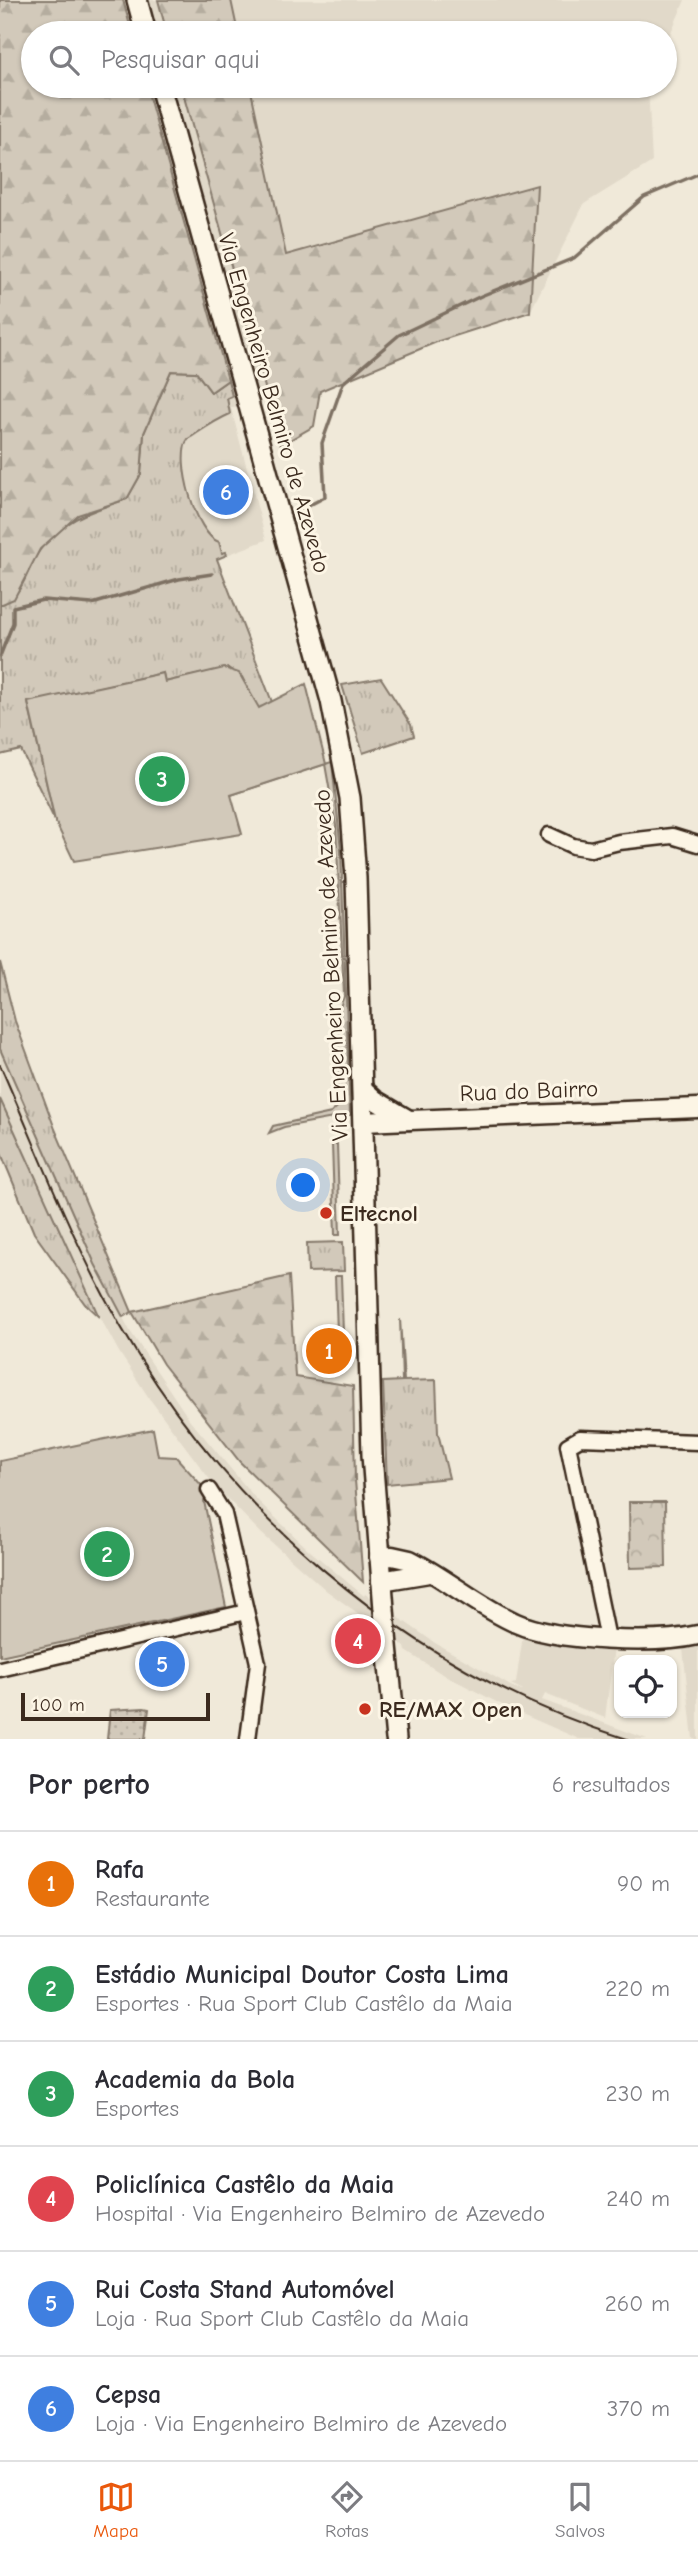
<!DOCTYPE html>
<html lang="pt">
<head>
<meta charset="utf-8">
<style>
  :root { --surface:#fff; --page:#f2f2f3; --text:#2b2b33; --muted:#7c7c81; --line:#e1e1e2; --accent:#ea580c }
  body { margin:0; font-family:"Comic Neue",sans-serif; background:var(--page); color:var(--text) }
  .controls { position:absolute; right:21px; bottom:21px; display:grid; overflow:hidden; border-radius:14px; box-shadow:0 2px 5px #0004 }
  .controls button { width:63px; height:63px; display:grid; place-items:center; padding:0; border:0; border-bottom:2px solid var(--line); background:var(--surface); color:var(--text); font:35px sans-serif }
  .scale { position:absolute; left:21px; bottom:18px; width:189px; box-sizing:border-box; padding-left:7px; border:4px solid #3b2a1e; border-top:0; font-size:19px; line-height:24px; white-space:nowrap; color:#3b2a1e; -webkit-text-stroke:5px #fcf5e5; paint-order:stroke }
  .you { position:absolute; left:304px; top:1186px; width:24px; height:24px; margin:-18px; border:5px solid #fff; border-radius:50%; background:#1a73e8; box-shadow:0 0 0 10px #1a73e833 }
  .badge { display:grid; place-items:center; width:46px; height:46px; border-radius:50%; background:var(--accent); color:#fff; font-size:23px; font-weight:700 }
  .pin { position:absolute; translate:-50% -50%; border:4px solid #fff; box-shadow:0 2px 7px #0006 }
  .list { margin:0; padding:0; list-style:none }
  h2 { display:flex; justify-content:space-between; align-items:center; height:91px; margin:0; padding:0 28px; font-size:30px }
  h2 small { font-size:23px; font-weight:400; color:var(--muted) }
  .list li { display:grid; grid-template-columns:46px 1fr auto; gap:21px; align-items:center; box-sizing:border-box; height:105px; padding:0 28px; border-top:2px solid var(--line) }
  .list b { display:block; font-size:26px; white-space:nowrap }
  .list p { margin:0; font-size:23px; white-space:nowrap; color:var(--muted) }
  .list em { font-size:23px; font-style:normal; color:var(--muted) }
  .icon { flex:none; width:38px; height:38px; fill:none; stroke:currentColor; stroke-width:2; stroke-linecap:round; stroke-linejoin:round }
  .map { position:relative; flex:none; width:698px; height:1739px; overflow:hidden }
  .search { position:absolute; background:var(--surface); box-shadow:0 2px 5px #0004; left:21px; right:21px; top:21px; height:77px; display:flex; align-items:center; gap:18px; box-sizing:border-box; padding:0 24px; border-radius:38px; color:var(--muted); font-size:26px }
  .sheet { height:721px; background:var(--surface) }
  nav { display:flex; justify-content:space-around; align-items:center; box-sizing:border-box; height:98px; border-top:2px solid var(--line); background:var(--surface); font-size:19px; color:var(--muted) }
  nav a { display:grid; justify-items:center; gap:4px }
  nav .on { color:var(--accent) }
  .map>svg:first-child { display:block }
</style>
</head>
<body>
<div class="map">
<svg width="698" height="1739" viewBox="0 0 698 1739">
  <defs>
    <pattern id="grass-tufts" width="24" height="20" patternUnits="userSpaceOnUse" patternTransform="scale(1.75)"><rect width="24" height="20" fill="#d2c9ba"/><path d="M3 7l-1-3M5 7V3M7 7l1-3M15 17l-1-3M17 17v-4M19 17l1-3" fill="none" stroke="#b5ad9f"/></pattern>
    <pattern id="forest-firs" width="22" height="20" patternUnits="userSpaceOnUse" patternTransform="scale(1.75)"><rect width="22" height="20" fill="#d2c9ba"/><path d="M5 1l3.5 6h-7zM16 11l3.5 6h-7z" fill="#b5ad9f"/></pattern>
    <pattern id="park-crowns" width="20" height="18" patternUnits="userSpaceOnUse" patternTransform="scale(1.75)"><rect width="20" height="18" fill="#d2c9ba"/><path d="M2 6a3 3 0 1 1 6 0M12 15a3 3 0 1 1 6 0" fill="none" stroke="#b5ad9f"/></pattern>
    <pattern id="garden-dots" width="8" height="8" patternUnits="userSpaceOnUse" patternTransform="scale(1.75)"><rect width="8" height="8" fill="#d2c9ba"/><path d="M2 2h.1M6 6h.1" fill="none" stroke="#b5ad9f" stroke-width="1.8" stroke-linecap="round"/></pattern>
  </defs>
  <rect width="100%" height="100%" fill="#f0e9d9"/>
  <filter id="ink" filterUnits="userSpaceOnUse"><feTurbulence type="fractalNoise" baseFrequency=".0143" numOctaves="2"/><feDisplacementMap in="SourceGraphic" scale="14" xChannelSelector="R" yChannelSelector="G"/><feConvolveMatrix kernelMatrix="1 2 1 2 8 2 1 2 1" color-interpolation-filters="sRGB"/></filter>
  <g filter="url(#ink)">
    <g fill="#e1d9c9">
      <polygon points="0,0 685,0 665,46 665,33 33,33 33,86 648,86 652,162 584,204 530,312 231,408 266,540 211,561 189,486 0,605"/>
      <polygon points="0,1049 95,1264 130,1331 189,1419 256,1499 309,1550 364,1596 365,1594 435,1643 516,1689 523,1690 511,1684 516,1683 524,1628 615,1640 605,1718 545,1694 542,1700 647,1739 579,1739 506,1707 439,1672 406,1651 405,1647 327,1591 261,1533 214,1485 149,1398 119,1352 84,1288 0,1099"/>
      <polygon points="698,1636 698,1739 693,1739 682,1640"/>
    </g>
    <g fill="url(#grass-tufts)" stroke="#867a6c" stroke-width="2">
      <path d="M171,371L196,372L211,392L228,380L232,396L227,398L230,414C212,422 202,430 188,439C174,458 196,535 219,542L222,553L226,552L227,555L217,559L272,702L258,709L242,677L228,668L165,682L163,673L28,703L55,821L21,750L0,755V605C25,595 25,571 40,550C60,520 94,510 127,499L141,474L144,433Z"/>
      <polygon points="381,678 411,725 414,736 363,753 342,685"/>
      <polygon points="332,762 341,850 350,1115 284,1127 269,1133 273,1126 331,1113 337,1107 340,1007 344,996 336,826 325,764 231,795 229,789"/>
      <polygon points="0,962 15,1021 55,1129 132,1312 123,1317 95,1264 0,1049"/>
      <polygon points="0,1099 99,1317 85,1304 34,1233 0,1151"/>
      <polygon points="332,1144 337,1144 340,1235 335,1235"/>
      <polygon points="343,1242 344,1271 308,1272 307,1243"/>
      <polygon points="335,1276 341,1276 344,1361 338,1361"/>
      <polygon points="400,1319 404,1381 436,1380 438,1433 449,1478 387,1484 383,1382 402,1381"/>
    </g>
    <g fill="url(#forest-firs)" stroke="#867a6c" stroke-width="2">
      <polygon points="0,0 123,0 132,33 33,33 33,86 146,86 228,380 211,392 196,372 171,371 144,433 141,474 127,499 78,515 40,549 14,599 0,605"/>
      <polygon points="158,0 231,0 238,33 167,33"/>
      <polygon points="181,86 250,86 286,255 537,185 530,312 439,341 320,391 314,426 281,445"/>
      <polygon points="289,1276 295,1377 353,1386 355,1480 363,1582 240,1462 163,1364 132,1312"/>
    </g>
    <polygon fill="url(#park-crowns)" stroke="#867a6c" stroke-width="2" points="629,1502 665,1502 666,1567 630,1568"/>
    <polygon fill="url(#garden-dots)" stroke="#867a6c" stroke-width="2" points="144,1708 149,1709 145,1739 107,1739 110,1710"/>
    <g fill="#d2c9ba" stroke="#867a6c" stroke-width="2">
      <polygon points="224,668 239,673 259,708 306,684 326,764 231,795 242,834 74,861 55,821 28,702 163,673 165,682"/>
      <polygon points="153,1429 158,1456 176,1457 203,1487 209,1490 204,1501 226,1607 0,1656 0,1461"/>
    </g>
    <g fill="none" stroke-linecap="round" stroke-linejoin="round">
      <g stroke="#7e7163" stroke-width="3.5">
        <polyline points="300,510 325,497 322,443 343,383 399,335 481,296 574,258 644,197 698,174"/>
        <polyline points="0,656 13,623 13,607 43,600 92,604 179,579 212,574"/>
      </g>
      <defs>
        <g id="minor">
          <polyline points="549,835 573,846 591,849 619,842 672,836 698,844"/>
          <polyline points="209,1490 224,1514 258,1663 248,1739"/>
          <polyline points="608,1639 568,1445 580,1438 698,1442"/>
          <polyline points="0,1669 246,1612"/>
        </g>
        <g id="tertiary">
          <polyline points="362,1088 375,1100 409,1120"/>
          <polyline points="363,1122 698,1108"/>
          <path d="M379,1557L392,1556L410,1560C446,1578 479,1607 516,1623C556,1641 655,1645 698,1635"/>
          <polyline points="381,1581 429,1573"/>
        </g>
        <g id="secondary">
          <polyline points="137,0 146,33"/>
          <polyline points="160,86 331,701 350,798 356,878 372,1455 384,1609"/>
          <polyline points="386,1635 396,1739"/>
        </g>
      </defs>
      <use href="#minor" stroke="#3b2a1e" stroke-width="19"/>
      <use href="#tertiary" stroke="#3b2a1e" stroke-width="23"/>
      <use href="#secondary" stroke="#3b2a1e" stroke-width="24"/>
      <use href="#minor" stroke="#fcf5e5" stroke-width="14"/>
      <use href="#tertiary" stroke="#fcf5e5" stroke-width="18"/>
      <use href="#secondary" stroke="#fcf5e5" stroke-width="19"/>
      <path stroke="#3b2a1e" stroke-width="2" d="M0,1065C34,1142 65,1222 104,1296C213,1503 403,1669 627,1739"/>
      <defs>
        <polyline id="secondary-bridge" points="384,1609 386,1635"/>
      </defs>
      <use href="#secondary-bridge" stroke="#3b2a1e" stroke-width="24" stroke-linecap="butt"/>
      <use href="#secondary-bridge" stroke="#fcf5e5" stroke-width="19"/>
    </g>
  </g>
  <g fill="#c8321e" stroke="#fcf5e5" stroke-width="2.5">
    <circle cx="326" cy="1213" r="7"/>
    <circle cx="365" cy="1709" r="7"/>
  </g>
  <g text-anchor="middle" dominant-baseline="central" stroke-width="6" stroke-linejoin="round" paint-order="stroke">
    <g font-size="23" fill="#3b2a1e" stroke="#fcf5e5">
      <text transform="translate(274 403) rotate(74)">Via Engenheiro Belmiro de Azevedo</text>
      <text transform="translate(331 965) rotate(-93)">Via Engenheiro Belmiro de Azevedo</text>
      <text transform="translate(529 1091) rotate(-2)">Rua do Bairro</text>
    </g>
    <g font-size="23" font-weight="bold" fill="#3b2a1e" stroke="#fcf5e5" text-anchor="start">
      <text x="340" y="1213">Eltecnol</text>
      <text x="379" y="1709">RE/MAX Open</text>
    </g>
  </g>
</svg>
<div class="controls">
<button><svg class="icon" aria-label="locate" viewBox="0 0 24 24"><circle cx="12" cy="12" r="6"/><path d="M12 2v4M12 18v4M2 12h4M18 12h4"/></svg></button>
</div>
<div class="scale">100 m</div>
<div class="you"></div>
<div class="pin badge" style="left:329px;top:1351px;background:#e8710a">1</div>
<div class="pin badge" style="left:107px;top:1554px;background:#2e9e5b">2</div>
<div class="pin badge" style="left:162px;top:779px;background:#2e9e5b">3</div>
<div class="pin badge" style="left:358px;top:1641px;background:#e0444e">4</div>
<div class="pin badge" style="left:162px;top:1664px;background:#3f7fe0">5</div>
<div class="pin badge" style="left:226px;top:492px;background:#3f7fe0">6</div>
<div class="search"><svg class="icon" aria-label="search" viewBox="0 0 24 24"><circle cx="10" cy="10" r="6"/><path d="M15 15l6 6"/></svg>Pesquisar aqui</div>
</div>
<section class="sheet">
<h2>Por perto<small>6 resultados</small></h2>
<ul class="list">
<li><span class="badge" style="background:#e8710a">1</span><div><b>Rafa</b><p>Restaurante</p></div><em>90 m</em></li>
<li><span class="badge" style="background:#2e9e5b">2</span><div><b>Estádio Municipal Doutor Costa Lima</b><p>Esportes · Rua Sport Club Castêlo da Maia</p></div><em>220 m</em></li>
<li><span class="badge" style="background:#2e9e5b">3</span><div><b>Academia da Bola</b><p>Esportes</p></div><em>230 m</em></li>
<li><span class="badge" style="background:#e0444e">4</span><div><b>Policlínica Castêlo da Maia</b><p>Hospital · Via Engenheiro Belmiro de Azevedo</p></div><em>240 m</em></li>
<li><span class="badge" style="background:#3f7fe0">5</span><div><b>Rui Costa Stand Automóvel</b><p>Loja · Rua Sport Club Castêlo da Maia</p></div><em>260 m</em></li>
<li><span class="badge" style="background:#3f7fe0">6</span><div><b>Cepsa</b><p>Loja · Via Engenheiro Belmiro de Azevedo</p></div><em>370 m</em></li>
</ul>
</section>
<nav>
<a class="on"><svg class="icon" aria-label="map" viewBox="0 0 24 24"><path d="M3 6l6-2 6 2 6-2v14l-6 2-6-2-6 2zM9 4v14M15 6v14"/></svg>Mapa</a>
<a><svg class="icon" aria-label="directions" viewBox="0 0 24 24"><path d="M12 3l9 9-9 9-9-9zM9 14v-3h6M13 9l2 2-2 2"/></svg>Rotas</a>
<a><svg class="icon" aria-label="saved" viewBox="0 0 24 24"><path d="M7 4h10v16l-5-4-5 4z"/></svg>Salvos</a>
</nav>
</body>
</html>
